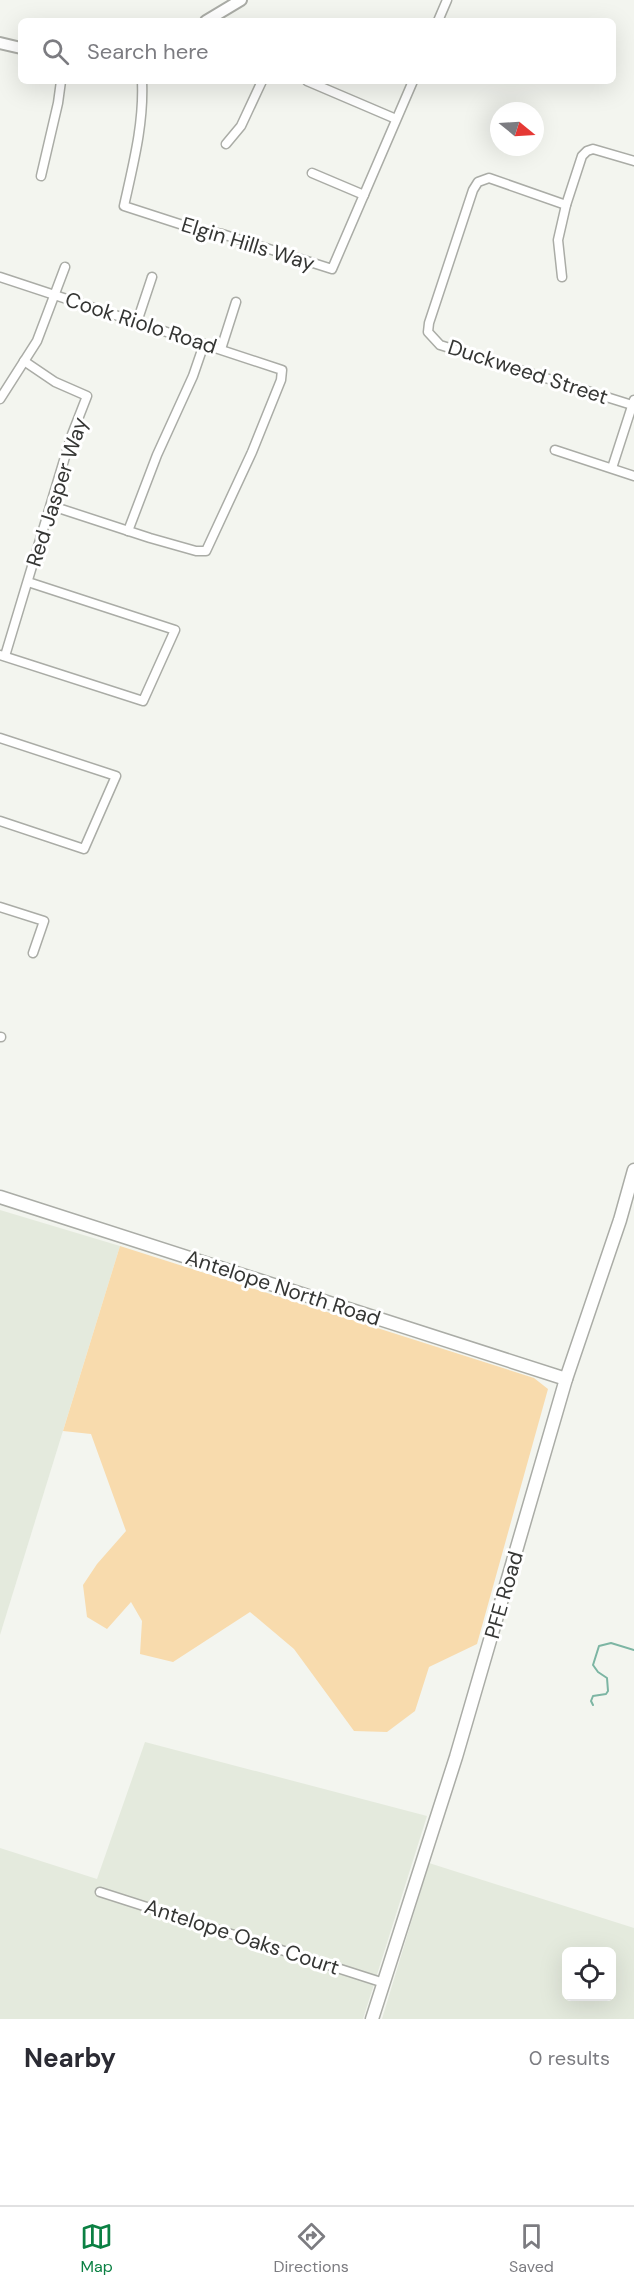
<!DOCTYPE html>
<html lang="en">
<head>
<meta charset="utf-8">
<style>
  :root { --surface:#fff; --page:#f2f2f3; --text:#2b2b33; --muted:#7c7c81; --line:#e1e1e2; --accent:#0b8043 }
  body { margin:0; font-family:"DM Sans",sans-serif; background:var(--page); color:var(--text) }
  .controls { position:absolute; right:18px; bottom:18px; display:grid; overflow:hidden; border-radius:9px; box-shadow:0 6px 24px #0002 }
  .controls button { width:54px; height:54px; display:grid; place-items:center; padding:0; border:0; border-bottom:2px solid var(--line); background:var(--surface); color:var(--text); font:30px sans-serif }
  .compass { position:absolute; left:490px; top:102px; width:54px; height:54px; border-radius:50%; background:var(--surface); box-shadow:0 6px 24px #0002; rotate:108deg }
  .list { margin:0; padding:0; list-style:none }
  h2 { display:flex; justify-content:space-between; align-items:center; height:78px; margin:0; padding:0 24px; font-size:26px }
  h2 small { font-size:20px; font-weight:400; color:var(--muted) }
  .icon { flex:none; width:33px; height:33px; fill:none; stroke:currentColor; stroke-width:2; stroke-linecap:round; stroke-linejoin:round }
  .map { position:relative; flex:none; width:634px; height:2019px; overflow:hidden }
  .search { position:absolute; background:var(--surface); box-shadow:0 6px 24px #0002; left:18px; right:18px; top:18px; height:66px; display:flex; align-items:center; gap:15px; box-sizing:border-box; padding:0 21px; border-radius:9px; color:var(--muted); font-size:22px }
  .sheet { height:186px; background:var(--surface) }
  nav { display:flex; justify-content:space-around; align-items:center; box-sizing:border-box; height:84px; border-top:2px solid var(--line); background:var(--surface); font-size:16px; color:var(--muted) }
  nav a { display:grid; justify-items:center; gap:3px }
  nav .on { color:var(--accent) }
  .map>svg:first-child { display:block }
</style>
</head>
<body>
<div class="map">
<svg width="634" height="2019" viewBox="0 0 634 2019">
  <rect width="100%" height="100%" fill="#f3f5ef"/>
  <g fill="#e4eadd" fill-rule="evenodd">
    <polygon points="0,1210 120,1246 0,1635"/>
    <polygon points="145,1742 427,1816 363,2019 0,2019 0,1848 97,1879"/>
    <path d="M429,1863L634,1928V2019H382ZM566,1952H612V1996H566Z"/>
  </g>
  <polygon fill="#f8dbad" points="120,1246 534,1378 548,1389 477,1644 429,1667 415,1711 387,1732 354,1731 294,1649 250,1612 173,1662 140,1654 142,1621 131,1602 107,1629 87,1617 83,1585 97,1564 126,1531 91,1434 63,1431"/>
  <g fill="none" stroke-linecap="round" stroke-linejoin="round">
    <polyline stroke="#7cb5a3" stroke-width="2" points="593,1705 591,1701 593,1696 606,1694 608,1691 607,1678 598,1672 593,1665 599,1646 611,1643 634,1650"/>
    <defs>
      <g id="minor">
        <polyline points="438,21 447,0"/>
        <path d="M142,81C144,124 133,165 124,206L195,229L222,234L332,269L413,81"/>
        <polyline points="307,81 396,119"/>
        <polyline points="226,144 241,126 262,81"/>
        <polyline points="312,173 364,195"/>
        <polyline points="41,176 58,103 61,81"/>
        <polyline points="566,205 489,178 478,182 473,190 429,323 428,332 440,345 632,405"/>
        <polyline points="0,277 282,370 281,380 252,452 206,551 196,551 150,538 52,506"/>
        <polyline points="562,277 558,240 566,205 582,156 587,151 593,149 634,161"/>
        <polyline points="137,322 152,277"/>
        <polyline points="221,349 236,302"/>
        <polyline points="0,399 37,341 65,267"/>
        <polyline points="555,450 634,476"/>
        <polyline points="612,468 634,400"/>
        <polyline points="128,531 157,455 193,376 204,344"/>
        <polyline points="0,655 143,701 175,630 28,582"/>
        <polyline points="5,656 71,437 87,396 55,382 24,361"/>
        <polyline points="0,738 116,776 84,849 0,821"/>
        <polyline points="0,907 44,921 33,953"/>
        <polyline points="0,1037 1,1037"/>
        <polyline points="100,1892 384,1983"/>
      </g>
      <g id="tertiary">
        <polyline points="206,21 241,0"/>
        <polyline points="0,43 21,48"/>
      </g>
      <g id="secondary">
        <polyline points="0,1197 566,1379"/>
        <polyline points="372,2019 456,1757 566,1379 620,1220 634,1170"/>
      </g>
    </defs>
    <use href="#minor" stroke="#aaaca6" stroke-width="11"/>
    <use href="#tertiary" stroke="#aaaca6" stroke-width="14"/>
    <use href="#secondary" stroke="#aaaca6" stroke-width="15"/>
    <use href="#minor" stroke="#fff" stroke-width="8"/>
    <use href="#tertiary" stroke="#fff" stroke-width="10"/>
    <use href="#secondary" stroke="#fff" stroke-width="12"/>
  </g>
  <g text-anchor="middle" dominant-baseline="central" stroke-width="6" stroke-linejoin="round" paint-order="stroke">
    <g font-size="21" fill="#353634" stroke="#fff">
      <text transform="translate(248 244) rotate(17)">Elgin Hills Way</text>
      <text transform="translate(141 323) rotate(18)">Cook Riolo Road</text>
      <text transform="translate(528 372) rotate(18)">Duckweed Street</text>
      <text transform="translate(57 492) rotate(-72)">Red Jasper Way</text>
      <text transform="translate(283 1288) rotate(18)">Antelope North Road</text>
      <text transform="translate(504 1595) rotate(-74)">PFE Road</text>
      <text transform="translate(242 1937) rotate(18)">Antelope Oaks Court</text>
    </g>
  </g>
</svg>
<div class="controls">
<button><svg class="icon" aria-label="locate" viewBox="0 0 24 24"><circle cx="12" cy="12" r="6"/><path d="M12 2v4M12 18v4M2 12h4M18 12h4"/></svg></button>
</div>
<svg class="compass" viewBox="-18 -18 36 36"><path d="M0-13l5 13h-10z" fill="#e53935"/><path d="M0 13l5-13h-10z" fill="#7c7c81"/></svg>
<div class="search"><svg class="icon" aria-label="search" viewBox="0 0 24 24"><circle cx="10" cy="10" r="6"/><path d="M15 15l6 6"/></svg>Search here</div>
</div>
<section class="sheet">
<h2>Nearby<small>0 results</small></h2>
<ul class="list">
</ul>
</section>
<nav>
<a class="on"><svg class="icon" aria-label="map" viewBox="0 0 24 24"><path d="M3 6l6-2 6 2 6-2v14l-6 2-6-2-6 2zM9 4v14M15 6v14"/></svg>Map</a>
<a><svg class="icon" aria-label="directions" viewBox="0 0 24 24"><path d="M12 3l9 9-9 9-9-9zM9 14v-3h6M13 9l2 2-2 2"/></svg>Directions</a>
<a><svg class="icon" aria-label="saved" viewBox="0 0 24 24"><path d="M7 4h10v16l-5-4-5 4z"/></svg>Saved</a>
</nav>
</body>
</html>
